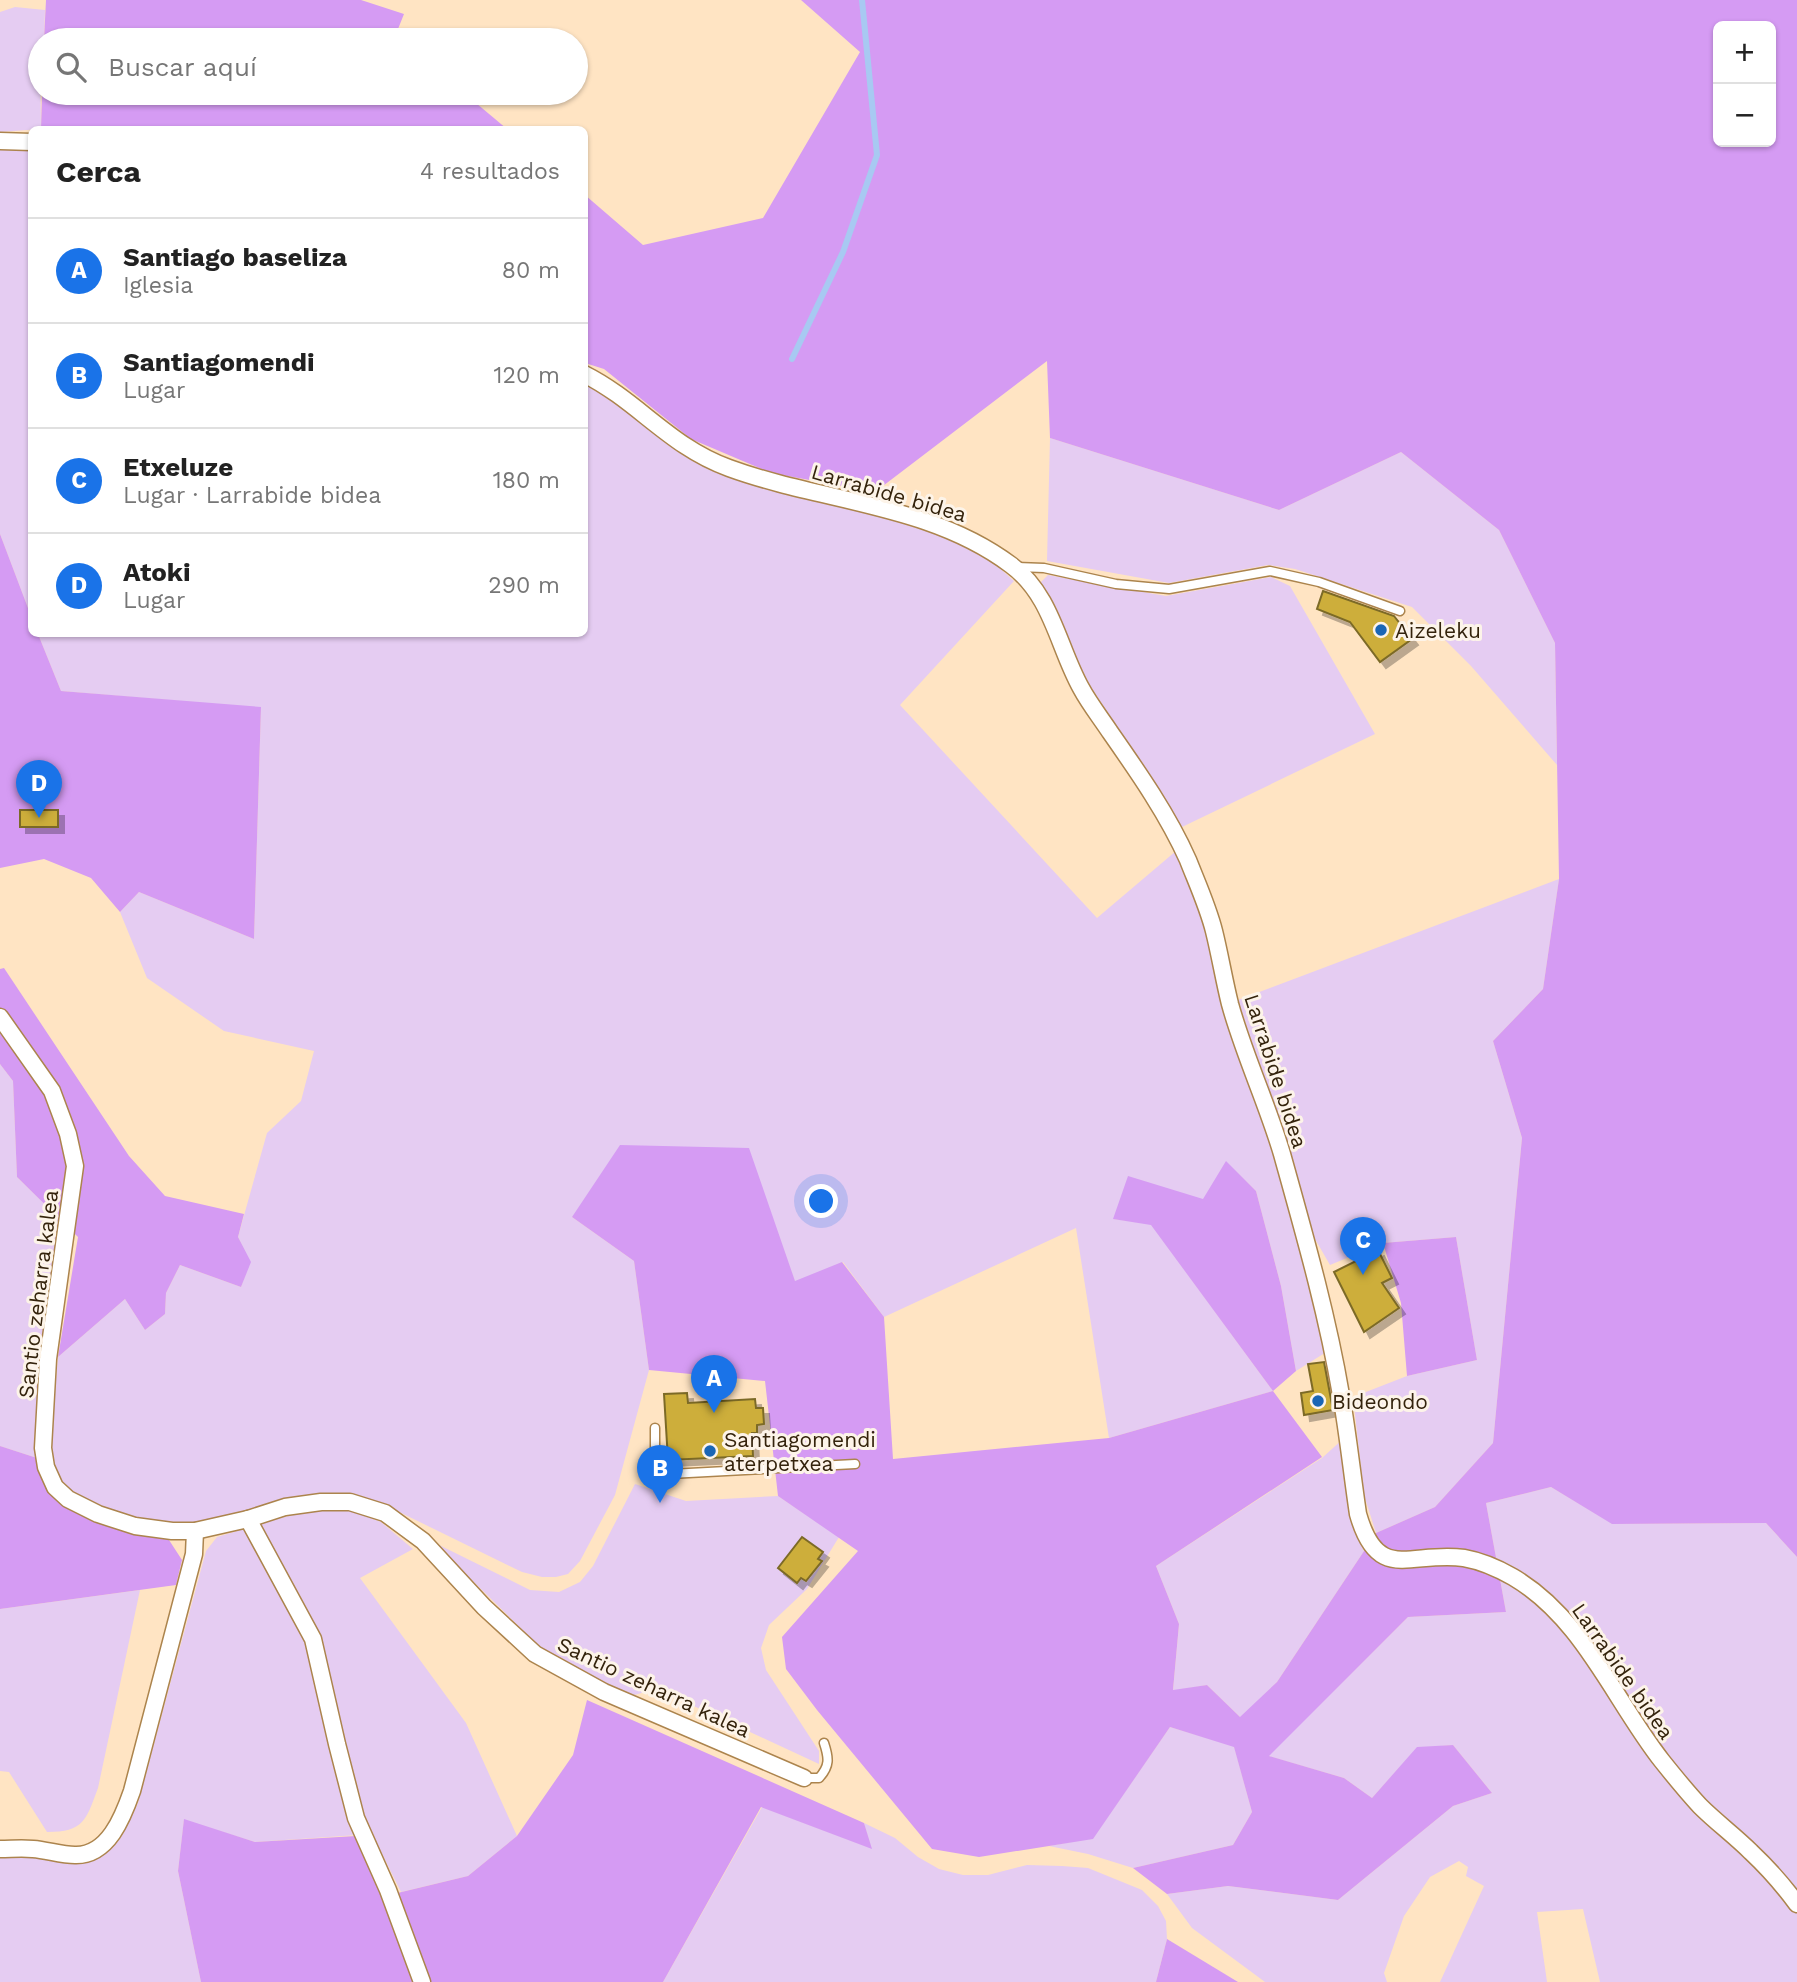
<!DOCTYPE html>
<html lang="es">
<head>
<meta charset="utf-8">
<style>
  :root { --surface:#fff; --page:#f2f2f2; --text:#222; --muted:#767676; --line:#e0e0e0; --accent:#1a73e8 }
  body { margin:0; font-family:"Work Sans",sans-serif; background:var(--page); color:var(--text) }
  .controls { position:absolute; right:21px; top:21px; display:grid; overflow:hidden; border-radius:10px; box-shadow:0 2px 5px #0004 }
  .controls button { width:63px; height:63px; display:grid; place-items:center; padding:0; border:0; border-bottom:2px solid var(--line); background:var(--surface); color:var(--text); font:35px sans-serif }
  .you { position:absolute; left:822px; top:1202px; width:24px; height:24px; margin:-18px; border:5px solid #fff; border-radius:50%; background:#1a73e8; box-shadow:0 0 0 10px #1a73e833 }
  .badge { display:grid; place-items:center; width:46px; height:46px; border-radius:50%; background:var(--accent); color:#fff; font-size:23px; font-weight:700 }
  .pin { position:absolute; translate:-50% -58px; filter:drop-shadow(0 2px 4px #0008) }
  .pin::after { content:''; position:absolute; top:37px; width:24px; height:21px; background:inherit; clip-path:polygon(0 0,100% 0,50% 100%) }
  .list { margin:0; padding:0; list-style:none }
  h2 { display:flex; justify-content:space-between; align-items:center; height:91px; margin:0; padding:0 28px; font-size:30px }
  h2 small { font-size:23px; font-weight:400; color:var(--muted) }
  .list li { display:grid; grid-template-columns:46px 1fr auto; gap:21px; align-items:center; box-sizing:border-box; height:105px; padding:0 28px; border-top:2px solid var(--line) }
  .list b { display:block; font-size:26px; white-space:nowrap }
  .list p { margin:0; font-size:23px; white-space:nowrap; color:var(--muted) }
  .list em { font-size:23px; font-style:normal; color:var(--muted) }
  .icon { flex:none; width:38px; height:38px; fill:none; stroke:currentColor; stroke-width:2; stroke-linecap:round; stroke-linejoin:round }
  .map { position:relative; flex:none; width:1797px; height:1982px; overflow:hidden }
  .search { position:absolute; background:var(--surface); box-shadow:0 2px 5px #0004; left:28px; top:28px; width:560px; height:77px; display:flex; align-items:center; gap:18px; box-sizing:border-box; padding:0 24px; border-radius:38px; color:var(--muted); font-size:26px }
  .panel { position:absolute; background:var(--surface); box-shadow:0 2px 5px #0004; left:28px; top:126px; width:560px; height:511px; border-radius:10px }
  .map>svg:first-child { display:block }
</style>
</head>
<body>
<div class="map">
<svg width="1797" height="1982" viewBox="0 0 1797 1982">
  <defs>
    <filter id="shadow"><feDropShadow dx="6" dy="6" stdDeviation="0" flood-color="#0004"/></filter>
  </defs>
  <rect width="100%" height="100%" fill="#ffe4c3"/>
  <g fill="#e5ccf2">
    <polygon points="15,7 45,10 44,40 40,40 41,129 0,132 0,12"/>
    <polygon points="0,148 31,149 31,616 0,534"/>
    <polygon points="585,381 605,391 660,437 860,510 954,540 985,555 1014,581 900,705 1097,918 1176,851 1195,893 1225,1006 1279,1163 1328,1351 1296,1371 1281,1286 1256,1191 1226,1162 1204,1199 1114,1219 1151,1224 1273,1391 1109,1438 1076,1228 884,1317 843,1262 795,1282 748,1148 572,1217 634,1261 649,1370 615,1495 580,1561 568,1574 556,1577 542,1577 522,1572 387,1506 355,1497 209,1524 172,1526 137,1520 98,1506 74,1493 60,1479 51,1461 51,1435 58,1357 125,1299 145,1330 165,1314 166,1293 180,1265 241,1287 250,1262 238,1237 267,1133 301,1101 314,1051 224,1031 147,978 120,912 139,892 254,939 261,708 61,691 38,634 584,634"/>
    <polygon points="1050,438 1279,510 1401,452 1499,530 1555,643 1557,765 1471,666 1412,607 1295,569 1268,565 1169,583 1047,561"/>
    <polygon points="1048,575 1166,596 1271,577 1290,586 1375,734 1182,827 1089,684 1040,583"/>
    <polygon points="1559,879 1543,989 1493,1041 1522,1138 1493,1443 1435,1507 1376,1533 1364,1495 1353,1397 1407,1376 1477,1360 1456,1237 1383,1243 1330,1265 1311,1232 1297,1179 1238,1000"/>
    <polygon points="0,1064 13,1081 17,1177 63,1222 40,1459 0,1446"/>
    <polygon points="1343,1439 1357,1534 1364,1551 1277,1682 1241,1718 1207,1685 1173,1691 1179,1624 1156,1566 1322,1458"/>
    <polygon points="635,1484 686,1501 778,1496 839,1537 807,1589 769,1625 761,1648 766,1670 819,1751 819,1764 657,1689 634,1695 594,1679 543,1650 433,1542 530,1590 559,1592 580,1582 593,1566"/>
    <polygon points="1551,1487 1613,1524 1766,1523 1797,1557 1797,1982 1600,1982 1583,1909 1537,1912 1547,1982 1440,1982 1484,1886 1466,1876 1468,1867 1459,1861 1430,1877 1404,1916 1384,1973 1387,1982 1265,1982 1192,1928 1167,1894 1228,1886 1338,1900 1453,1806 1492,1793 1453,1745 1417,1748 1372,1798 1344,1778 1268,1756 1408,1617 1506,1612 1486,1503"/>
    <path d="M350,1510L381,1522L413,1549L360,1578L466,1723L517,1836L468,1876L401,1892L372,1834L255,1842L184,1820L178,1871L201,1982H0V1855C40,1854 93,1879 121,1837C127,1826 132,1814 138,1803L206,1551L217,1537L277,1519L307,1511Z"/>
    <path d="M140,1590L98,1788C86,1820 84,1832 47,1832L9,1772L0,1771V1609Z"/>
    <polygon points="1170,1727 1234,1746 1252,1812 1233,1845 1133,1868 1088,1854 1049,1846 1093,1838"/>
    <polygon points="762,1807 871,1848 864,1823 895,1838 918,1857 939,1869 963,1875 988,1875 1027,1865 1062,1866 1088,1868 1142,1890 1158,1906 1166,1921 1167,1939 1156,1982 663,1982"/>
  </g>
  <g fill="#d59bf3" fill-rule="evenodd">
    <polygon points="46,0 361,0 404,14 396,34 403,40 44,40"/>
    <path d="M801,0H1797V1557L1766,1523L1612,1524L1551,1487L1486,1503L1506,1612L1408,1617L1269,1756L1344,1778L1372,1798L1417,1747L1453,1745L1492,1793L1453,1806L1338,1900L1228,1886L1167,1894L1133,1868L1233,1845L1252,1812L1234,1747L1170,1727L1093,1839L979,1857L932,1849L817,1710L786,1669L782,1637L858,1551L778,1496L765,1381L649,1370L634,1261L572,1217L620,1145L749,1148L795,1281L842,1262L884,1317L893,1459L1109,1438L1273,1391L1151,1225L1113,1219L1128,1176L1203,1199L1226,1161L1256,1191L1281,1286L1296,1371L1273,1391L1322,1457L1156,1566L1179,1624L1173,1690L1207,1685L1240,1717L1277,1682L1376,1533L1435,1507L1493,1443L1522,1138L1493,1041L1543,989L1559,879L1555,643L1499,530L1401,452L1279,510L1050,438L1047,361L875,492L771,473L691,439L604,369L585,363V195L643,245L763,218L860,52ZM1718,26H1771V142H1718Z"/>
    <polygon points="42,93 464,93 507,129 41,129"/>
    <polygon points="0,534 31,616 32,634 38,634 61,691 261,707 254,939 139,892 120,912 91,878 44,859 0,868"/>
    <polygon points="4,968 129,1156 165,1196 244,1214 238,1237 251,1262 241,1287 180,1265 166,1293 165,1314 145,1330 125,1299 58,1357 78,1237 17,1177 13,1081 0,1064 0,969"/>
    <polygon points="1456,1237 1477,1360 1407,1376 1401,1303 1383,1243"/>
    <polygon points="0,1446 40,1459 50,1487 115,1525 169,1540 182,1560 176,1585 0,1609"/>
    <polygon points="587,1700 864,1823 872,1849 761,1807 663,1982 201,1982 178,1871 184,1819 255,1842 356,1836 385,1896 468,1876 517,1836 573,1755"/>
    <polygon points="1167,1939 1238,1982 1156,1982"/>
  </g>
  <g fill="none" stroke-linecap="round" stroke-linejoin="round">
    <polyline stroke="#a8c9f2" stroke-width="6" points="792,359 843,252 877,155 862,0"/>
  </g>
  <g fill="#cdae3a" stroke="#7c6a28" stroke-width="2" filter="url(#shadow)">
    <polygon points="1323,591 1394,616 1412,639 1380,662 1350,622 1317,609"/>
    <rect x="20" y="810" width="38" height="17"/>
    <polygon points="1378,1250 1392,1278 1382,1283 1399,1308 1364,1332 1334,1272"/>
    <polygon points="1324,1362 1333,1410 1304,1415 1301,1393 1313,1391 1308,1364"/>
    <polygon points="687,1393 688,1403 755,1399 756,1408 763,1408 764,1424 757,1425 757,1433 752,1433 753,1456 668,1460 664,1394"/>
    <polygon points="802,1537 823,1552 818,1559 822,1561 806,1581 801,1578 797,1583 778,1568"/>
  </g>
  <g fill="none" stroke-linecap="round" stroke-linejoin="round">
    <defs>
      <g id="lane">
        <polyline points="1017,567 1044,568 1116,584 1169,589 1270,571 1319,582 1400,611"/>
        <polyline points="655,1428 655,1462 670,1474 855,1464"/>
        <path d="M804,1778H819C830,1766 829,1758 824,1743"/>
      </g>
      <g id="street">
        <polyline points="0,141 32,142"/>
        <path d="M584,374C638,401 670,447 729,468C822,502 930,504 1011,565C1052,595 1058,647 1081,688C1089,703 1100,717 1110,732C1138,772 1168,815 1188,860C1197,883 1208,907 1214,931C1220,955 1224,980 1230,1004C1244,1055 1267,1103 1282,1154C1304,1233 1327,1313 1341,1395C1348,1434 1352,1474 1358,1514C1378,1585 1412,1550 1464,1558C1481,1561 1499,1569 1513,1577C1583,1618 1614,1700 1662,1761C1674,1776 1687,1792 1700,1806C1716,1822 1735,1836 1751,1852C1768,1868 1783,1885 1797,1904"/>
        <polyline points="0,1017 52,1091 68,1134 75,1166 48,1359 43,1448 46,1467 55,1487 68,1499 98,1514 135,1526 172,1531 195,1531 248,1519 285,1507 321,1502 350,1502 385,1513 423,1541 484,1607 535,1654 604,1692 804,1778"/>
        <polyline points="248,1519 313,1639 337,1744 356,1818 388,1890 422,1982"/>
        <path d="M0,1849C11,1849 22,1848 33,1849C47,1850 61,1855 75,1855C108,1856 123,1817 132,1791L194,1554L195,1531"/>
      </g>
    </defs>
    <use href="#lane" stroke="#ac844d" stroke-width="11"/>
    <use href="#street" stroke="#ac844d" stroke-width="19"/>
    <use href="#lane" stroke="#fff" stroke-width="8"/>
    <use href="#street" stroke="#fff" stroke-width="16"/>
  </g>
  <g fill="#1a66b5" stroke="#fdf4e9" stroke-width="2.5">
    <circle cx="1381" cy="630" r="7"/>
    <circle cx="1318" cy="1401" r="7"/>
    <circle cx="710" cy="1451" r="7"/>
  </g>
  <g text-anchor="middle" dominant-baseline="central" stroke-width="6" stroke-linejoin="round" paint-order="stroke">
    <g font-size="21" fill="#34230c" stroke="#fdf4e9">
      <text transform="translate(889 493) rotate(16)">Larrabide bidea</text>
      <text transform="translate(1276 1071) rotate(72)">Larrabide bidea</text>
      <text transform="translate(38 1294) rotate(-83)">Santio zeharra kalea</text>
      <text transform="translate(1623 1671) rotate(55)">Larrabide bidea</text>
      <text transform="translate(654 1687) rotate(25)">Santio zeharra kalea</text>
    </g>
    <g font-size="21" fill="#34230c" stroke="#fdf4e9" text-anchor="start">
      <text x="1395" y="630">Aizeleku</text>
      <text x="1332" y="1401">Bideondo</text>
      <text x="724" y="1439">Santiagomendi<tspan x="724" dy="24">aterpetxea</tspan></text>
    </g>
  </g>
</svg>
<div class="controls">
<button>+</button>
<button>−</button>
</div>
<div class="you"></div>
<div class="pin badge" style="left:714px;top:1413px">A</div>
<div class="pin badge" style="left:660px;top:1503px">B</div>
<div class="pin badge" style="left:1363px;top:1275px">C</div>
<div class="pin badge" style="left:39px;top:818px">D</div>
<div class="search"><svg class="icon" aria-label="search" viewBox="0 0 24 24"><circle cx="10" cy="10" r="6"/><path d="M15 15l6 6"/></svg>Buscar aquí</div>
<section class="panel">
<h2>Cerca<small>4 resultados</small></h2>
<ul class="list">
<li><span class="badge">A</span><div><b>Santiago baseliza</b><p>Iglesia</p></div><em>80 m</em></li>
<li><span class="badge">B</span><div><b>Santiagomendi</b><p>Lugar</p></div><em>120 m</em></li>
<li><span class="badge">C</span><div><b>Etxeluze</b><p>Lugar · Larrabide bidea</p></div><em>180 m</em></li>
<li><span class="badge">D</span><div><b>Atoki</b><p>Lugar</p></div><em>290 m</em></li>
</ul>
</section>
</div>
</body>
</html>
